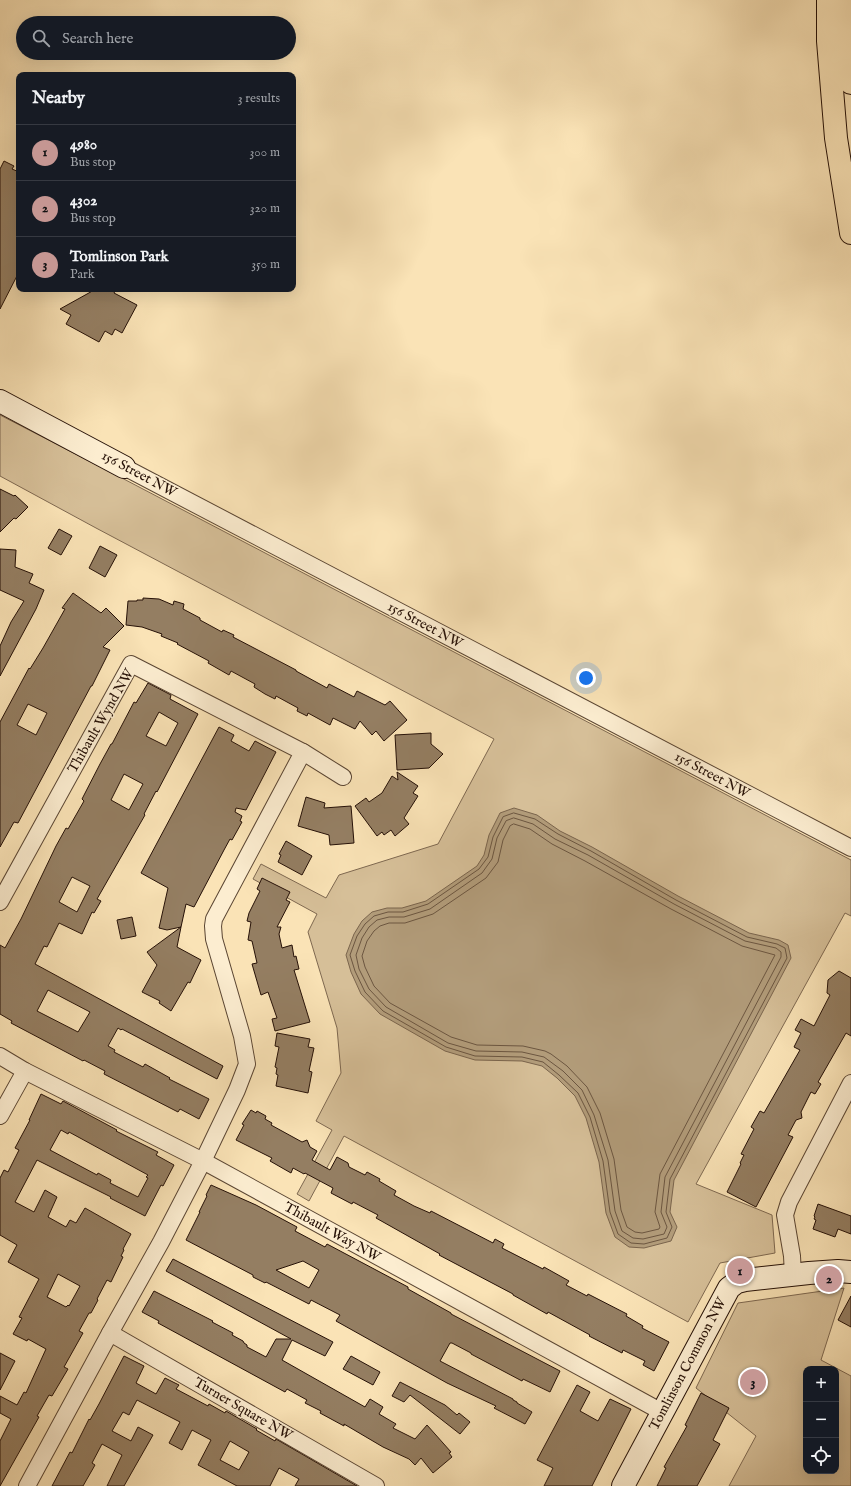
<!DOCTYPE html>
<html lang="en">
<head>
<meta charset="utf-8">
<style>
  :root { --surface:#171b24; --page:#242831; --text:#f1f3f6; --muted:#9ea1a6; --line:#363941; --accent:#c59692 }
  body { margin:0; font-family:"IM FELL English",serif; background:var(--page); color:var(--text) }
  .controls { position:absolute; right:12px; bottom:12px; display:grid; overflow:hidden; border-radius:8px; box-shadow:0 4px 16px #0002 }
  .controls button { width:36px; height:36px; display:grid; place-items:center; padding:0; border:0; border-bottom:1px solid var(--line); background:var(--surface); color:var(--text); font:20px sans-serif }
  .you { position:absolute; left:586px; top:678px; width:14px; height:14px; margin:-10px; border:3px solid #fff; border-radius:50%; background:#1a73e8; box-shadow:0 0 0 6px #1a73e833 }
  .badge { display:grid; place-items:center; width:26px; height:26px; border-radius:50%; background:var(--accent); color:#111; font-size:13px; font-weight:700 }
  .pin { position:absolute; translate:-50% -50%; border:2px solid #fff; box-shadow:0 1px 4px #0006 }
  .list { margin:0; padding:0; list-style:none }
  h2 { display:flex; justify-content:space-between; align-items:center; height:52px; margin:0; padding:0 16px; font-size:17px }
  h2 small { font-size:13px; font-weight:400; color:var(--muted) }
  .list li { display:grid; grid-template-columns:26px 1fr auto; gap:12px; align-items:center; box-sizing:border-box; height:56px; padding:0 16px; border-top:1px solid var(--line) }
  .list b { display:block; font-size:15px; white-space:nowrap }
  .list p { margin:0; font-size:13px; white-space:nowrap; color:var(--muted) }
  .list em { font-size:13px; font-style:normal; color:var(--muted) }
  .icon { flex:none; width:22px; height:22px; fill:none; stroke:currentColor; stroke-width:2; stroke-linecap:round; stroke-linejoin:round }
  .map { position:relative; flex:none; width:851px; height:1486px; overflow:hidden }
  .search { position:absolute; background:var(--surface); box-shadow:0 4px 16px #0002; left:16px; top:16px; width:280px; height:44px; display:flex; align-items:center; gap:10px; box-sizing:border-box; padding:0 14px; border-radius:22px; color:var(--muted); font-size:15px }
  .panel { position:absolute; background:var(--surface); box-shadow:0 4px 16px #0002; left:16px; top:72px; width:280px; height:220px; border-radius:8px }
  .map>svg:first-child { display:block }
</style>
</head>
<body>
<div class="map">
<svg width="851" height="1486" viewBox="0 0 851 1486">
  <rect width="100%" height="100%" fill="#fae3b6"/>
  <filter id="stains"><feTurbulence type="fractalNoise" baseFrequency=".005" numOctaves="4"/><feColorMatrix values="0 0 0 0 .2 0 0 0 0 .09 0 0 0 0 .02 0 0 0 .5 -.17"/></filter>
  <radialGradient id="worn" r=".72"><stop offset=".6" stop-color="#630" stop-opacity="0"/><stop offset="1" stop-color="#630" stop-opacity=".3"/></radialGradient>
  <g fill="#d6bf98" stroke="#7e6850" fill-rule="evenodd">
    <polygon points="0,415 120,477 851,860 851,916 845,913 696,1184 772,1215 775,1253 720,1263 688,1322 344,1136 309,1201 297,1194 332,1130 316,1121 341,1073 337,1028 308,932 317,914 253,879 261,864 326,898 339,875 438,844 494,739 96,528 0,476"/>
    <path d="M844,1288L821,1360L851,1376V1486H729L756,1436L696,1388L738,1303ZM806,1369H836V1471H806Z"/>
  </g>
  <polygon fill="#b29c7a" stroke="#7a644c" points="514,808 537,815 560,831 592,847 678,896 749,933 779,940 788,945 791,958 674,1180 670,1212 677,1227 671,1241 644,1248 629,1247 615,1237 606,1213 599,1162 586,1118 575,1096 557,1078 542,1066 522,1061 475,1060 445,1051 380,1014 361,994 351,972 346,955 354,934 362,921 372,912 387,908 402,908 426,901 477,866 484,855 489,835 500,813"/>
  <g fill="none" stroke-linecap="round" stroke-linejoin="round">
    <g stroke="#6c5640" stroke-width="1">
      <polygon points="514,813 535,819 558,834 591,851 676,900 747,937 777,944 785,948 787,958 670,1179 666,1212 672,1227 667,1238 644,1244 631,1243 618,1234 610,1212 603,1161 590,1117 578,1093 559,1075 543,1062 522,1057 475,1056 446,1047 383,1011 365,992 355,971 350,955 357,936 365,924 374,916 388,912 403,912 428,904 479,869 488,857 493,837 503,817"/>
      <polygon points="514,818 533,824 555,839 588,855 674,904 745,941 776,948 781,952 781,957 665,1177 661,1212 667,1227 664,1234 643,1239 633,1238 622,1231 615,1211 608,1160 594,1115 582,1090 563,1071 544,1057 522,1052 476,1051 448,1043 386,1007 369,989 359,969 356,955 362,938 369,927 377,920 389,917 404,917 430,909 482,873 492,859 497,838 506,821"/>
      <polygon points="514,824 530,829 552,844 585,861 671,909 742,946 775,955 660,1174 655,1212 660,1227 659,1229 642,1233 635,1232 627,1227 621,1210 614,1159 600,1113 587,1087 567,1066 551,1054 545,1051 523,1046 477,1045 451,1037 390,1003 374,986 365,967 362,956 367,941 374,931 380,926 389,923 405,923 433,914 486,878 498,862 503,840 510,826"/>
    </g>
  </g>
  <g fill="#947e62" stroke="#261107" fill-rule="evenodd">
    <polygon points="4,161 14,166 12,169 19,172 19,272 0,309 0,169"/>
    <polygon points="96,289 116,289 114,293 137,305 122,333 115,329 112,335 105,331 99,342 66,324 71,315 60,309"/>
    <polygon points="0,489 14,496 15,495 28,507 16,519 14,518 0,532"/>
    <polygon points="59,529 72,536 61,555 48,548"/>
    <polygon points="100,546 117,555 105,577 89,568"/>
    <polygon points="0,549 16,550 15,567 33,574 29,583 44,590 36,609 0,676 0,646 11,622 24,601 0,590"/>
    <path d="M73,593L101,613L106,608L124,626L103,647L110,650L92,686H91L18,823L14,822L0,847V722L29,668L30,669L43,648L65,609L62,608ZM28,704L47,713L36,735L17,725Z"/>
    <polygon points="143,598 159,599 173,605 174,601 184,604 183,609 200,618 200,620 222,632 223,630 234,635 233,637 296,670 296,671 327,688 329,684 354,697 357,691 385,705 390,701 407,720 384,741 376,731 372,735 360,721 355,729 333,718 330,725 308,713 307,716 297,711 298,708 276,696 275,699 265,694 254,687 255,684 231,671 229,675 208,663 209,661 177,644 178,643 161,636 162,634 142,627 126,625 128,601 137,601 137,600 143,600"/>
    <path d="M148,683L171,695L170,699L198,714L157,792L156,791L144,814L145,815L97,899L101,901L94,913L92,912L82,934L59,923L47,947L44,946L35,964L223,1066L217,1079L122,1029L121,1030L118,1028L108,1046L115,1050L114,1052L143,1067L145,1064L170,1078L169,1079L209,1099L199,1119L180,1109L178,1112L104,1074L105,1071L84,1060L83,1061L11,1023L12,1021L0,1014V945L5,948L21,919L56,846L66,828L68,829L84,801L82,799L100,764L111,744H112L134,702L136,703ZM159,712L178,723L166,746L146,736ZM124,774L143,784L129,810L111,800ZM72,877L90,886L77,912L59,902ZM48,990L90,1012L78,1032L37,1011Z"/>
    <polygon points="219,727 234,735 231,741 249,751 255,741 276,752 246,810 236,808 235,812 242,816 240,821 242,822 232,840 230,839 224,850 194,907 186,904 181,927 167,930 159,928 168,888 141,873"/>
    <polygon points="431,733 431,744 443,754 429,768 397,770 395,735"/>
    <polygon points="397,772 418,786 413,793 418,796 404,818 409,824 395,836 391,830 384,835 382,832 377,836 355,806 366,798 369,802 382,793 392,776 398,780"/>
    <polygon points="306,797 325,803 324,808 351,806 354,843 330,845 329,835 298,826"/>
    <polygon points="286,841 312,856 302,875 278,862 281,855 279,854"/>
    <polygon points="262,878 290,892 286,900 290,902 277,927 281,927 279,934 282,948 292,945 294,957 296,956 299,969 294,970 310,1022 275,1031 272,1019 277,1018 268,992 261,995 252,964 257,963 252,941 248,940 251,922 247,921 249,913 260,891 257,889"/>
    <polygon points="132,917 136,936 121,939 117,920"/>
    <polygon points="181,927 177,947 201,960 190,983 188,982 171,1011 159,1003 160,1001 142,992 157,965 147,952"/>
    <polygon points="839,971 851,978 851,1036 846,1033 818,1082 821,1084 815,1094 811,1092 801,1112 802,1118 796,1120 788,1135 793,1137 756,1207 727,1192 741,1164 740,1163 744,1155 741,1154 754,1129 751,1127 760,1111 764,1113 800,1050 794,1047 801,1033 795,1030 801,1019 814,1026 830,995 827,993 828,980"/>
    <polygon points="277,1033 310,1039 308,1047 314,1048 309,1071 312,1072 308,1093 276,1086 278,1075 276,1074 277,1068 275,1067 279,1047 275,1046"/>
    <path d="M41,1094L61,1104L63,1101L117,1130L116,1131L158,1152L156,1155L174,1165L163,1186L161,1185L145,1216L110,1198L111,1197L37,1160L15,1202L34,1212L45,1190L57,1197L48,1217L66,1227L70,1220L76,1223L85,1208L131,1234L123,1249L124,1250L121,1256L123,1257L111,1282L107,1280L97,1299L98,1300L91,1313H89L79,1331L83,1333L64,1367L68,1369L52,1396L49,1395L37,1416L39,1417L0,1486V1441L11,1419L0,1413V1396L17,1405L24,1392L26,1393L46,1349L28,1339L27,1341L13,1334L22,1318L19,1317L39,1279L8,1262L17,1245L0,1235V1178L4,1170L8,1172L19,1150L15,1148L30,1120H29ZM61,1130L68,1134L69,1132L148,1175L146,1177L148,1178L138,1197L110,1183L111,1180L98,1173L97,1175L50,1150ZM58,1274L80,1286L69,1306L68,1305L66,1307L47,1297Z"/>
    <polygon points="251,1110 256,1113 257,1111 266,1116 265,1119 272,1123 271,1125 302,1142 307,1140 310,1147 317,1151 312,1160 330,1170 337,1157 348,1163 349,1167 365,1175 367,1172 380,1179 379,1181 396,1191 394,1195 414,1206 430,1213 431,1211 493,1243 495,1239 504,1244 502,1248 543,1269 544,1267 569,1281 566,1285 587,1296 588,1294 627,1314 626,1316 643,1326 642,1328 669,1342 654,1371 643,1365 645,1361 623,1350 622,1353 589,1336 590,1335 548,1312 547,1314 513,1295 513,1294 439,1255 440,1254 376,1218 378,1215 353,1202 352,1204 331,1193 333,1188 305,1173 304,1174 293,1168 291,1173 270,1161 272,1158 236,1140 244,1125 242,1124"/>
    <path d="M211,1185L256,1205L297,1227L295,1231L325,1247L327,1244L408,1287V1289L451,1313V1314L560,1371L550,1392L523,1379L522,1381L471,1354V1353L452,1343H450L440,1361L513,1399V1400L517,1402V1403L532,1412L525,1424L494,1408L496,1406L447,1383L336,1321L340,1315L311,1300L309,1304L266,1282L265,1283L253,1277V1275L186,1240L200,1212H199L207,1196L206,1195ZM303,1261L319,1270L309,1288L276,1270Z"/>
    <polygon points="818,1204 851,1216 851,1234 838,1229 835,1237 813,1229 816,1220 814,1219 815,1217 814,1216"/>
    <polygon points="173,1259 333,1342 325,1356 292,1340 282,1360 365,1407 370,1399 383,1407 379,1414 396,1424 393,1428 415,1439 427,1425 451,1452 449,1453 452,1457 433,1473 421,1458 415,1465 409,1459 383,1447 344,1424 344,1426 320,1413 321,1411 305,1403 307,1400 287,1389 285,1392 158,1323 159,1321 142,1312 154,1291 213,1321 212,1322 233,1333 232,1335 243,1341 244,1343 247,1345 247,1347 266,1357 276,1339 291,1339 166,1271"/>
    <polygon points="851,1296 851,1327 838,1320"/>
    <polygon points="0,1353 15,1361 0,1390"/>
    <path d="M124,1356L144,1366L136,1383L156,1394L165,1378L179,1385L176,1389L208,1406L209,1404L225,1413L226,1411L257,1429L256,1430L275,1441L276,1439L357,1486H295L299,1479L279,1468L270,1486H237L198,1465L211,1440L192,1430L182,1450L169,1443L180,1422L137,1400L129,1415L123,1412L112,1431L131,1441L138,1427L153,1435L124,1486H107L122,1455L102,1444L92,1463L95,1465L83,1486H52L70,1452L72,1453L89,1419L90,1420L99,1404ZM230,1441L249,1452L239,1470L220,1460Z"/>
    <polygon points="351,1356 380,1372 373,1385 343,1369"/>
    <polygon points="400,1382 445,1405 457,1415 459,1413 470,1422 460,1434 410,1395 404,1402 392,1396"/>
    <polygon points="577,1385 590,1392 580,1411 598,1421 610,1399 631,1409 592,1486 544,1486 553,1468 537,1460"/>
    <polygon points="701,1393 729,1408 713,1440 720,1444 697,1486 657,1486 666,1468 664,1467 687,1426 685,1425"/>
  </g>
  <g fill="none" stroke-linecap="round" stroke-linejoin="round">
    <defs>
      <g id="street">
        <polyline points="124,467 851,848"/>
        <polyline points="303,752 343,777"/>
        <polyline points="0,902 131,664 303,752 214,919 213,926 214,939 242,1036 247,1064 237,1090 203,1161 161,1242 110,1333 27,1486"/>
        <polyline points="0,1056 25,1071 203,1161 662,1412"/>
        <polyline points="0,1116 25,1071"/>
        <polyline points="793,1275 792,1256 785,1215 789,1202 851,1083"/>
        <polyline points="110,1333 376,1486"/>
      </g>
      <g id="secondary">
        <polyline points="0,401 124,467"/>
        <polyline points="623,1486 729,1288 737,1282 745,1280 809,1273 838,1271 851,1272"/>
      </g>
      <g id="primary">
        <polyline points="828,0 828,41 836,138 851,233"/>
        <polyline points="847,0 851,83"/>
      </g>
    </defs>
    <use href="#street" stroke="#5b4633" stroke-width="18"/>
    <use href="#secondary" stroke="#261107" stroke-width="24"/>
    <use href="#primary" stroke="#261107" stroke-width="24"/>
    <use href="#street" stroke="#fcedd0" stroke-width="16"/>
    <use href="#secondary" stroke="#fcedd0" stroke-width="22"/>
    <use href="#primary" stroke="#fae3b6" stroke-width="22"/>
  </g>
  <g text-anchor="middle" dominant-baseline="central" stroke-width="3" stroke-linejoin="round" paint-order="stroke">
    <g font-size="14" fill="#261107" stroke="#fcedd0">
      <text transform="translate(139 474) rotate(28)">156 Street NW</text>
      <text transform="translate(425 625) rotate(28)">156 Street NW</text>
      <text transform="translate(101 721) rotate(-60)">Thibault Wynd NW</text>
      <text transform="translate(712 775) rotate(28)">156 Street NW</text>
      <text transform="translate(332 1232) rotate(29)">Thibault Way NW</text>
      <text transform="translate(688 1364) rotate(-62)">Tomlinson Common NW</text>
      <text transform="translate(243 1409) rotate(30)">Turner Square NW</text>
    </g>
  </g>
  <rect width="100%" height="100%" filter="url(#stains)"/>
  <rect width="100%" height="100%" fill="url(#worn)"/>
</svg>
<div class="controls">
<button>+</button>
<button>−</button>
<button><svg class="icon" aria-label="locate" viewBox="0 0 24 24"><circle cx="12" cy="12" r="6"/><path d="M12 2v4M12 18v4M2 12h4M18 12h4"/></svg></button>
</div>
<div class="you"></div>
<div class="pin badge" style="left:740px;top:1271px">1</div>
<div class="pin badge" style="left:829px;top:1279px">2</div>
<div class="pin badge" style="left:753px;top:1382px">3</div>
<div class="search"><svg class="icon" aria-label="search" viewBox="0 0 24 24"><circle cx="10" cy="10" r="6"/><path d="M15 15l6 6"/></svg>Search here</div>
<section class="panel">
<h2>Nearby<small>3 results</small></h2>
<ul class="list">
<li><span class="badge">1</span><div><b>4980</b><p>Bus stop</p></div><em>300 m</em></li>
<li><span class="badge">2</span><div><b>4302</b><p>Bus stop</p></div><em>320 m</em></li>
<li><span class="badge">3</span><div><b>Tomlinson Park</b><p>Park</p></div><em>350 m</em></li>
</ul>
</section>
</div>
</body>
</html>
